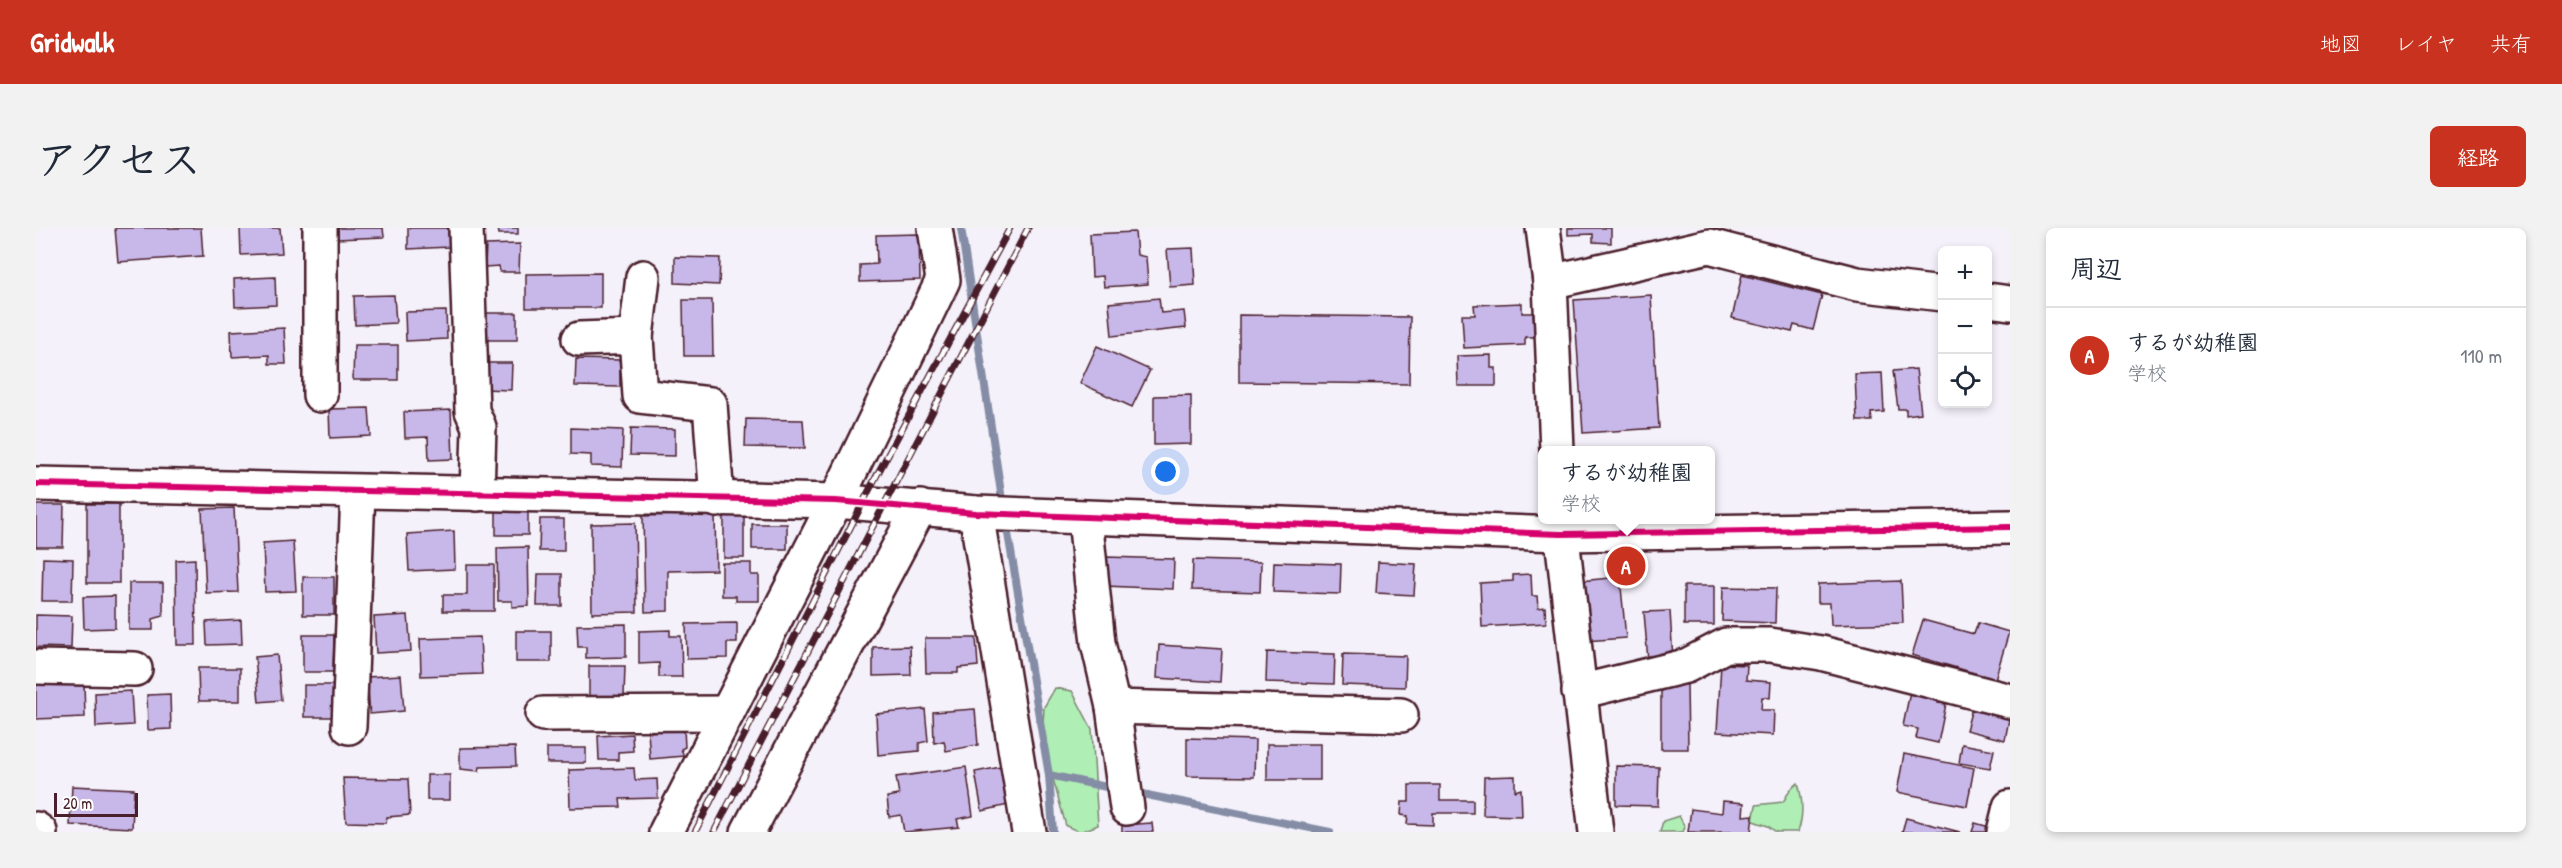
<!DOCTYPE html>
<html lang="ja">
<head>
<meta charset="utf-8">
<style>
  :root { --surface:#fff; --page:#f2f2f3; --text:#1f2937; --muted:#747a83; --line:#e0e1e3; --accent:#c8321e }
  body { margin:0; font-family:"Patrick Hand","Klee One",sans-serif; background:var(--page); color:var(--text) }
  .controls { position:absolute; right:18px; top:18px; display:grid; overflow:hidden; border-radius:9px; box-shadow:0 3px 9px #0003 }
  .controls button { width:54px; height:54px; display:grid; place-items:center; padding:0; border:0; border-bottom:2px solid var(--line); background:var(--surface); color:var(--text); font:30px sans-serif }
  .scale { position:absolute; left:18px; bottom:15px; width:84px; box-sizing:border-box; padding-left:6px; border:3px solid #4a1f2b; border-top:0; font-size:16px; line-height:21px; white-space:nowrap; color:#4a1f2b; -webkit-text-stroke:4px #fff; paint-order:stroke }
  .you { position:absolute; left:1130px; top:244px; width:21px; height:21px; margin:-15px; border:4px solid #fff; border-radius:50%; background:#1a73e8; box-shadow:0 0 0 9px #1a73e833 }
  .badge { display:grid; place-items:center; width:39px; height:39px; border-radius:50%; background:var(--accent); color:#fff; font-size:20px; font-weight:700 }
  .pin { position:absolute; translate:-50% -50%; border:3px solid #fff; box-shadow:0 2px 6px #0006 }
  .popup { position:absolute; left:1502px; top:218px; width:177px; height:78px; box-sizing:border-box; display:grid; place-content:center; border-radius:9px; background:var(--surface); filter:drop-shadow(0 2px 4px #0005); font-size:20px; white-space:nowrap; color:var(--muted) }
  .popup b { font-size:22px; color:var(--text) }
  .popup::after { content:''; position:absolute; left:50%; top:100%; margin-left:-12px; border:12px solid transparent; border-top-color:var(--surface) }
  .list { margin:0; padding:0; list-style:none }
  h2 { display:flex; justify-content:space-between; align-items:center; height:78px; margin:0; padding:0 24px; font-size:26px }
  h2 small { font-size:20px; font-weight:400; color:var(--muted) }
  .list li { display:grid; grid-template-columns:39px 1fr auto; gap:18px; align-items:center; box-sizing:border-box; height:96px; padding:0 24px; border-top:2px solid var(--line) }
  .list b { display:block; font-size:22px; white-space:nowrap }
  .list p { margin:0; font-size:20px; white-space:nowrap; color:var(--muted) }
  .list em { font-size:20px; font-style:normal; color:var(--muted) }
  .icon { flex:none; width:33px; height:33px; fill:none; stroke:currentColor; stroke-width:2; stroke-linecap:round; stroke-linejoin:round }
  .map { position:relative; flex:none; width:1974px; height:604px; overflow:hidden; border-radius:9px }
  header { display:flex; align-items:center; gap:36px; box-sizing:border-box; height:84px; padding:0 30px; background:var(--accent); color:#fff }
  header strong { font-size:28px }
  nav { display:flex; gap:33px; margin-inline-start:auto; font-size:21px }
  .intro { display:flex; align-items:center; justify-content:space-between; box-sizing:border-box; height:144px; padding:0 36px }
  h1 { margin:0; font-size:42px }
  .button { padding:15px 27px; border-radius:9px; background:var(--accent); color:#fff; font-size:21px; font-weight:700 }
  main { display:flex; gap:36px; padding:0 36px }
  aside { flex:1; background:var(--surface); border-radius:9px; box-shadow:0 3px 9px #0003 }
  .map>svg:first-child { display:block }
</style>
</head>
<body>
<header>
<strong>Gridwalk</strong>
<nav><a>地図</a><a>レイヤ</a><a>共有</a></nav>
</header>
<div class="intro"><h1>アクセス</h1><a class="button">経路</a></div>
<main>
<div class="map">
<svg width="1974" height="604" viewBox="0 0 1974 604">
  <rect width="100%" height="100%" fill="#f4f1fb"/>
  <filter id="ink" filterUnits="userSpaceOnUse"><feTurbulence type="fractalNoise" baseFrequency=".0167" numOctaves="2"/><feDisplacementMap in="SourceGraphic" scale="12" xChannelSelector="R" yChannelSelector="G"/><feConvolveMatrix kernelMatrix="1 2 1 2 8 2 1 2 1" color-interpolation-filters="sRGB"/></filter>
  <g filter="url(#ink)">
    <g fill="#afeeb5" stroke="#7c8670" stroke-width="1.5">
      <polygon points="1019,460 1036,463 1056,501 1062,597 1044,604 1030,598 1006,511 1008,479"/>
      <path d="M1762,555C1767,572 1768,587 1762,604H1740L1732,598L1717,593L1720,577L1747,574L1754,562Z"/>
      <polygon points="1643,588 1649,599 1647,604 1624,604 1627,593"/>
    </g>
    <g fill="none" stroke-linecap="round" stroke-linejoin="round">
      <g stroke="#848da5" stroke-width="8">
        <polyline points="925,0 967,278"/>
        <polyline points="970,294 1013,547 1017,604"/>
        <polyline points="1013,547 1080,561"/>
        <polyline points="1096,564 1294,604"/>
      </g>
    </g>
    <g fill="#c8b8e9" stroke="#4a1f2b" stroke-width="1.5">
      <polygon points="79,0 165,0 167,28 82,34"/>
      <polygon points="204,0 244,0 246,25 205,27"/>
      <polygon points="301,0 347,0 348,9 301,11"/>
      <polygon points="372,0 412,0 413,19 372,21"/>
      <polygon points="449,0 482,0 482,6 463,6 462,0"/>
      <polygon points="1532,0 1575,0 1575,15 1557,14 1557,6 1532,7"/>
      <polygon points="1099,4 1101,27 1110,29 1112,56 1068,59 1067,48 1056,49 1054,6"/>
      <polygon points="883,6 884,52 824,54 824,37 841,36 840,7"/>
      <polygon points="484,16 483,44 464,44 463,38 449,39 450,17"/>
      <polygon points="1157,20 1159,57 1134,59 1131,21"/>
      <polygon points="639,29 684,30 683,57 639,55"/>
      <polygon points="565,45 565,80 490,80 490,46"/>
      <polygon points="1706,47 1786,67 1777,102 1758,97 1756,104 1696,90"/>
      <polygon points="239,49 240,77 199,79 198,51"/>
      <polygon points="358,67 360,95 319,97 318,68"/>
      <polygon points="1615,67 1623,200 1547,205 1538,72"/>
      <polygon points="1123,70 1125,85 1148,83 1150,100 1076,108 1073,75"/>
      <polygon points="647,72 676,72 677,128 648,128"/>
      <polygon points="1486,75 1486,85 1497,85 1499,109 1489,109 1489,117 1428,120 1426,87 1439,87 1438,77"/>
      <polygon points="410,83 411,111 370,113 369,84"/>
      <rect x="442" y="85" width="39" height="27"/>
      <polygon points="1203,87 1374,89 1373,156 1203,154"/>
      <polygon points="248,100 250,136 233,136 233,127 196,129 195,103"/>
      <polygon points="318,117 362,117 362,152 317,152"/>
      <polygon points="1061,118 1114,142 1096,179 1044,155"/>
      <polygon points="1455,127 1455,140 1460,140 1460,158 1422,158 1421,128"/>
      <polygon points="540,131 584,132 584,159 539,158"/>
      <polygon points="448,135 476,135 475,162 447,161"/>
      <polygon points="1880,141 1885,185 1870,187 1870,181 1862,181 1857,143"/>
      <polygon points="1846,145 1848,184 1835,185 1836,193 1821,193 1819,146"/>
      <polygon points="1155,167 1155,216 1118,217 1118,168"/>
      <polygon points="333,180 335,208 294,210 293,181"/>
      <polygon points="415,182 417,231 393,232 392,209 369,210 368,184"/>
      <polygon points="710,191 767,192 769,220 709,219"/>
      <polygon points="535,200 587,202 586,239 555,238 555,227 535,226"/>
      <polygon points="595,200 639,201 639,228 594,227"/>
      <rect x="51" y="276" width="32" height="79"/>
      <polygon points="0,277 28,277 27,319 0,319"/>
      <polygon points="198,280 202,364 170,365 166,281"/>
      <rect x="460" y="281" width="32" height="26"/>
      <polygon points="679,286 680,342 632,343 632,383 609,384 607,288"/>
      <rect x="688" y="288" width="20" height="42"/>
      <polygon points="504,291 528,291 528,323 503,323"/>
      <polygon points="599,295 601,384 556,385 555,296"/>
      <rect x="716" y="296" width="35" height="25"/>
      <polygon points="418,303 419,341 373,343 371,306"/>
      <polygon points="257,313 260,363 229,364 227,315"/>
      <polygon points="492,319 493,378 476,379 476,373 462,373 461,320"/>
      <polygon points="1070,329 1138,331 1137,361 1069,358"/>
      <polygon points="7,330 37,331 36,373 6,373"/>
      <polygon points="159,331 160,417 141,417 140,332"/>
      <polygon points="1157,332 1225,334 1224,364 1156,362"/>
      <polygon points="1238,334 1305,336 1304,366 1237,364"/>
      <polygon points="1342,334 1380,336 1378,367 1340,365"/>
      <polygon points="686,335 715,335 715,347 723,347 723,373 700,373 700,368 686,368"/>
      <polygon points="431,337 458,337 458,383 407,383 407,367 431,367"/>
      <polygon points="502,346 526,346 526,378 501,378"/>
      <polygon points="1495,346 1496,368 1501,368 1502,380 1509,379 1510,395 1446,399 1444,355 1477,353 1477,347"/>
      <rect x="267" y="349" width="31" height="38"/>
      <polygon points="1584,349 1590,410 1549,413 1544,353"/>
      <polygon points="1865,353 1867,395 1795,397 1794,375 1782,375 1782,356"/>
      <polygon points="93,355 127,355 127,388 117,391 117,402 93,402"/>
      <rect x="1648" y="358" width="30" height="39"/>
      <polygon points="1687,359 1740,360 1739,395 1686,393"/>
      <polygon points="79,368 79,400 48,401 47,369"/>
      <polygon points="1634,383 1637,432 1612,433 1608,384"/>
      <polygon points="0,387 36,388 35,420 0,419"/>
      <polygon points="372,387 375,423 340,425 338,389"/>
      <polygon points="205,392 206,416 171,417 170,394"/>
      <polygon points="1887,392 1938,406 1942,395 1973,404 1959,451 1876,427"/>
      <polygon points="701,395 701,415 691,415 691,430 651,431 650,396"/>
      <polygon points="590,396 590,429 550,430 550,419 542,419 541,397"/>
      <polygon points="634,402 634,408 645,408 646,449 623,449 623,435 603,436 603,403"/>
      <rect x="480" y="403" width="35" height="31"/>
      <polygon points="267,407 298,407 297,444 267,444"/>
      <polygon points="444,409 446,446 385,448 384,411"/>
      <polygon points="889,410 940,410 942,438 922,440 922,445 890,445"/>
      <polygon points="1123,417 1186,421 1184,454 1121,450"/>
      <polygon points="874,418 875,447 837,448 837,419"/>
      <polygon points="1231,424 1299,426 1298,456 1230,454"/>
      <polygon points="1307,426 1370,428 1369,459 1306,457"/>
      <polygon points="241,427 245,472 223,474 219,429"/>
      <polygon points="1685,436 1711,437 1710,452 1735,454 1734,470 1726,469 1725,482 1738,482 1737,507 1681,504"/>
      <polygon points="553,438 589,438 588,469 553,469"/>
      <polygon points="162,440 204,440 204,473 163,473"/>
      <polygon points="365,447 368,483 334,486 331,449"/>
      <polygon points="48,455 49,489 0,491 0,457"/>
      <polygon points="1625,456 1651,456 1652,521 1625,521"/>
      <polygon points="268,457 298,457 299,489 268,489"/>
      <polygon points="1875,459 1904,465 1902,475 1910,476 1902,515 1880,510 1882,501 1867,498"/>
      <polygon points="95,463 97,497 60,499 59,465"/>
      <polygon points="134,466 135,501 112,502 111,467"/>
      <polygon points="1937,477 1974,486 1969,512 1930,502"/>
      <polygon points="889,481 892,513 883,515 883,523 842,527 840,486"/>
      <polygon points="939,481 942,517 910,523 908,513 898,515 897,484"/>
      <polygon points="648,501 649,519 645,521 648,528 614,531 612,504"/>
      <polygon points="596,506 597,523 582,524 582,532 563,532 562,508"/>
      <polygon points="1151,510 1219,512 1218,549 1151,548"/>
      <rect x="1231" y="516" width="53" height="36"/>
      <polygon points="1926,516 1958,522 1954,540 1923,535"/>
      <polygon points="479,519 480,538 444,539 443,543 424,541 424,520"/>
      <rect x="511" y="520" width="39" height="15"/>
      <polygon points="1868,526 1938,540 1931,578 1861,564"/>
      <polygon points="1580,538 1623,539 1622,578 1580,577"/>
      <polygon points="930,539 937,588 921,591 923,599 868,604 865,587 853,589 851,569 863,567 860,549"/>
      <polygon points="965,539 972,577 946,583 939,544"/>
      <polygon points="598,540 599,552 621,551 622,570 584,571 585,579 534,580 533,542"/>
      <rect x="391" y="547" width="23" height="25"/>
      <polygon points="1479,548 1479,563 1485,561 1486,588 1447,587 1448,549"/>
      <polygon points="307,550 372,551 374,587 351,589 350,595 310,594"/>
      <polygon points="1373,557 1404,557 1404,572 1437,572 1437,585 1397,585 1397,597 1371,596 1372,588 1365,587 1366,574 1373,574"/>
      <polygon points="36,558 98,561 96,600 34,597"/>
      <polygon points="1687,573 1708,575 1707,588 1717,587 1715,604 1652,604 1655,581 1686,585"/>
      <polygon points="1870,590 1924,604 1866,604"/>
      <polygon points="1116,595 1117,604 1086,604 1086,597"/>
      <polygon points="1939,595 1957,600 1956,604 1936,604"/>
    </g>
    <g fill="none" stroke-linecap="round" stroke-linejoin="round">
      <defs>
        <g id="minor">
          <polyline points="284,0 284,167"/>
          <polyline points="430,0 436,183 443,199 441,266"/>
          <polyline points="1507,0 1514,54 1521,222"/>
          <polyline points="1514,54 1673,18 1821,56 1906,66"/>
          <polyline points="1952,72 1974,75"/>
          <polyline points="600,109 607,49"/>
          <polyline points="543,111 600,109 604,168 674,176 681,272"/>
          <polyline points="0,256 800,273 940,285 1525,306 1974,299"/>
          <polyline points="940,285 993,604"/>
          <polyline points="1049,290 1062,415 1077,479 1091,580"/>
          <polyline points="1524,292 1560,604"/>
          <polyline points="0,439 99,441"/>
          <polyline points="1543,464 1650,438 1690,417 1734,417 1785,425 1974,473"/>
          <polyline points="1077,479 1365,487"/>
          <polyline points="507,486 691,485"/>
          <polyline points="313,499 322,264"/>
          <polyline points="0,601 4,604"/>
          <polyline points="630,604 800,273 907,52 899,0"/>
          <polyline points="712,604 884,279"/>
          <polyline points="1968,604 1974,579"/>
        </g>
      </defs>
      <use href="#minor" stroke="#4a1f2b" stroke-width="38"/>
      <use href="#minor" stroke="#fff" stroke-width="33"/>
      <defs>
        <g id="rail">
          <polyline points="659,604 842,245 974,0"/>
          <polyline points="678,604 992,0"/>
        </g>
      </defs>
      <use href="#rail" stroke="#4a1f2b" stroke-width="7"/>
      <use href="#rail" stroke="#fff" stroke-width="4.5" stroke-dasharray="14" stroke-linecap="butt"/>
      <defs>
        <polyline id="cycleway" points="0,256 800,273 940,285 1525,306 1974,299"/>
      </defs>
      <use href="#cycleway" stroke="#fff" stroke-width="10"/>
      <use href="#cycleway" stroke="#d6006c" stroke-width="6"/>
    </g>
  </g>
</svg>
<div class="controls">
<button>+</button>
<button>−</button>
<button><svg class="icon" aria-label="locate" viewBox="0 0 24 24"><circle cx="12" cy="12" r="6"/><path d="M12 2v4M12 18v4M2 12h4M18 12h4"/></svg></button>
</div>
<div class="scale">20 m</div>
<div class="you"></div>
<div class="pin badge" style="left:1590px;top:338px">A</div>
<div class="popup"><b>するが幼稚園</b>学校</div>
</div>
<aside>
<h2>周辺<small></small></h2>
<ul class="list">
<li><span class="badge">A</span><div><b>するが幼稚園</b><p>学校</p></div><em>110 m</em></li>
</ul>
</aside>
</main>
</body>
</html>
